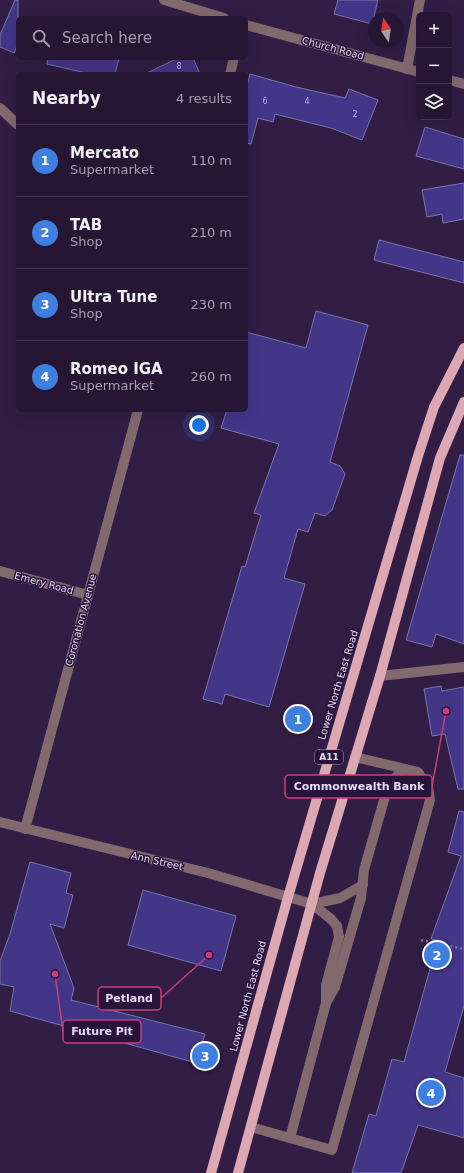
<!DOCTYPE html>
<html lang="en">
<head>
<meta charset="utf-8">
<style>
  :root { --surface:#261634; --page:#2e1f3c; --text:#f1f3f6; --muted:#a49fac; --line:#42354f; --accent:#9ccb32 }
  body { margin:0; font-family:"DejaVu Sans",sans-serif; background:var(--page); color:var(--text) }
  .controls { position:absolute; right:12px; top:12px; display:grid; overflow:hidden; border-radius:6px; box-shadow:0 4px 16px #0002 }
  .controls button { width:36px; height:36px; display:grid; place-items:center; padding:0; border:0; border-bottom:1px solid var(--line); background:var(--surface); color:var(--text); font:20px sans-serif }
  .compass { position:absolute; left:368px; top:12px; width:36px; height:36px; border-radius:50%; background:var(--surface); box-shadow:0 4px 16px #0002; rotate:348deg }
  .you { position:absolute; left:199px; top:425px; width:14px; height:14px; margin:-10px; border:3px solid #fff; border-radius:50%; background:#1a73e8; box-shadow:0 0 0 6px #1a73e833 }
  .badge { display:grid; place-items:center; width:26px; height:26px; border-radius:50%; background:var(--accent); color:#fff; font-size:13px; font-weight:700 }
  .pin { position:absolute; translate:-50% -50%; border:2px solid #fff; box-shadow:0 1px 4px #0006 }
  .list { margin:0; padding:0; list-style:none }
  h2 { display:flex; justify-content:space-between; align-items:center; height:52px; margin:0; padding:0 16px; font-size:17px }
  h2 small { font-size:13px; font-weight:400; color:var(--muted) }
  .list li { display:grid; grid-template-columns:26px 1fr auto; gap:12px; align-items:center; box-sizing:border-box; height:72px; padding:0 16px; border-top:1px solid var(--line) }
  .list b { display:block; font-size:15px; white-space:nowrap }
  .list p { margin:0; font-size:13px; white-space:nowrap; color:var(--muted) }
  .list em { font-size:13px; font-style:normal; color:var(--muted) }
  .icon { flex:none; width:22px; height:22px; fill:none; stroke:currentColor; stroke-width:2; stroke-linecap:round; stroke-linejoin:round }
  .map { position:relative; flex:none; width:464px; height:1173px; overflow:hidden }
  .search { position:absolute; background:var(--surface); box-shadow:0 4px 16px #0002; left:16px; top:16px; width:232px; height:44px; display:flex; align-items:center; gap:10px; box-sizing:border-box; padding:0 14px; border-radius:6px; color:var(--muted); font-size:15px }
  .panel { position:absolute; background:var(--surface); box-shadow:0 4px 16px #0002; left:16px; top:72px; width:232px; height:340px; border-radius:6px }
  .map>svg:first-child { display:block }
</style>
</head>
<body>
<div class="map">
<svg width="464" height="1173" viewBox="0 0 464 1173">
  <rect width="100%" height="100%" fill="#321e45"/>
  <g fill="#433689" stroke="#7876a6">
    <polygon points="15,0 18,0 18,43 14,53 0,47 0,35"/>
    <polygon points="338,0 378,0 372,24 334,14"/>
    <polygon points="48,58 119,58 115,74 90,74 47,64"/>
    <polygon points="178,58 193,58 200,74 145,74"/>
    <polygon points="250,74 296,87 345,98 349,89 378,100 362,140 331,128 275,114 273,122 258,118 251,144 246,143 246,89"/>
    <polygon points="425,127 464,139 464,169 416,156"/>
    <polygon points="464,183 464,219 443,223 442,214 427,217 422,190"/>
    <polygon points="379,240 464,262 464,283 374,260"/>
    <polygon points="316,311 368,325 330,462 340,466 345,474 332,510 325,516 315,513 308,532 298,529 284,578 305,584 269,707 225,694 222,704 203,699 242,566 245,567 261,515 254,513 279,444 221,428 227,410 246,410 246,332 306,348"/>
    <polygon points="460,455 464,455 464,644 436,634 432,647 406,640"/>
    <polygon points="441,686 442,691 464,687 464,789 458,789 445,734 432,736 424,689"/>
    <polygon points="459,811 464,812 464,1006 445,1072 464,1078 464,1138 418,1125 401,1173 352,1173 369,1114 376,1116 392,1059 404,1062 438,940 431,939 461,856 448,852"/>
    <polygon points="30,862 71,873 66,893 73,895 64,928 50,924 74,988 71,1000 205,1034 196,1063 10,1011 14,987 0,984 0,961 10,934"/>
    <polygon points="143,890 236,916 221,971 128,945"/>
  </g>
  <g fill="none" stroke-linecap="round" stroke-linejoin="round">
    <polyline stroke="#847495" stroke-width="2.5" stroke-dasharray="2 3" stroke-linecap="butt" points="421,940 464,949"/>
    <g stroke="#82696d" stroke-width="10">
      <polyline points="164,0 224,18"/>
      <polyline points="246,25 419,72"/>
      <polyline points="407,69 420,0"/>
      <polyline points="230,74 234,58"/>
      <polyline points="449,80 464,84"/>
      <polyline points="0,108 18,125"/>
      <polyline points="0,571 88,595"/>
      <polyline points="380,676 464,667"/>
      <polyline points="0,822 208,873 312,904 331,919 337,926 339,937 326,985 326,1003"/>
      <polyline points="25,829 138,410"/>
      <polyline points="312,904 340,898 363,885"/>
      <polyline points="251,1127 332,1150 430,800 428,787 418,772 355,757"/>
      <polyline points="290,1138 326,1003 335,987 361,898 364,870 388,786 403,769"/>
    </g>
    <g stroke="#dca8b2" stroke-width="10">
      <polyline points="211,1173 288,897 418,456 434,407 464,348"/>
      <polyline points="238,1173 320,873 380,676 440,458 464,402"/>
    </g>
  </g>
  <g text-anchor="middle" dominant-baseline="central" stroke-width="3" stroke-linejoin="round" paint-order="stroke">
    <g font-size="8" fill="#bdb1d9">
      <text x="179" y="66">8</text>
      <text x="265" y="101">6</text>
      <text x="307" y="101">4</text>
      <text x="355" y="114">2</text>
    </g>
    <rect fill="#28143a" stroke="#ad9fbc" stroke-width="1" x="315" y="750" width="28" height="14" rx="3"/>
    <g font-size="9" font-weight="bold" fill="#e6daf4">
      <text x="329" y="757">A11</text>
    </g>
    <g font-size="10" fill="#e6daf4" stroke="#28143a">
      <text transform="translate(333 48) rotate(15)">Church Road</text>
      <text transform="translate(44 583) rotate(15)">Emery Road</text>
      <text transform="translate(81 620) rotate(-75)">Coronation Avenue</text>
      <text transform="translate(338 685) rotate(-73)">Lower North East Road</text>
      <text transform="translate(157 861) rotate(13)">Ann Street</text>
      <text transform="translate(248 996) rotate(-75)">Lower North East Road</text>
    </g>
  </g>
  <path fill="none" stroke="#c93f7a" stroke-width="1.5" d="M446 711L432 786M209 955L161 998M55 974L63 1031"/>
  <g fill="#c93f7a" stroke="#28143a" stroke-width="1.5">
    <circle cx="446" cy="711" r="4"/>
    <circle cx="209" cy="955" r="4"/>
    <circle cx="55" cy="974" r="4"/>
  </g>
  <g fill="#28143a" stroke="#c93f7a" stroke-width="1.5">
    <rect x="285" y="775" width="147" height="23" rx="4"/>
    <rect x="98" y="987" width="63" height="23" rx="4"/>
    <rect x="63" y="1020" width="78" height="23" rx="4"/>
  </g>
  <g font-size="11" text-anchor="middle" font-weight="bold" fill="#e6daf4">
    <text x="359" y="790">Commonwealth Bank</text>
    <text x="129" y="1002">Petland</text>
    <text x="102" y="1035">Future Pit</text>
  </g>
</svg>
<div class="controls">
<button>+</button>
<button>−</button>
<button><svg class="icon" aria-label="layers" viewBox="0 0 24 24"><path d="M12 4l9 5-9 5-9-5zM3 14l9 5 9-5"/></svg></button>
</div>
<svg class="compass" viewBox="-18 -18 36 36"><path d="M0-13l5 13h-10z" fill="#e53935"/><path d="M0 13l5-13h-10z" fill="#a49fac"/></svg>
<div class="you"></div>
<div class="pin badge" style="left:298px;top:719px;background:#3f7fe0">1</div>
<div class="pin badge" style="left:437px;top:955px;background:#3f7fe0">2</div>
<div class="pin badge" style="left:205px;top:1056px;background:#3f7fe0">3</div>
<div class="pin badge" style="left:431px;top:1093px;background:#3f7fe0">4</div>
<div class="search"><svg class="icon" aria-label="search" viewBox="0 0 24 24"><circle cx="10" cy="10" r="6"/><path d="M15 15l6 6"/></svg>Search here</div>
<section class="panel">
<h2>Nearby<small>4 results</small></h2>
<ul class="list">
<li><span class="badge" style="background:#3f7fe0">1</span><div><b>Mercato</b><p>Supermarket</p></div><em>110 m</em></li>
<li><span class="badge" style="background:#3f7fe0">2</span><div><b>TAB</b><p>Shop</p></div><em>210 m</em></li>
<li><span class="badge" style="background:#3f7fe0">3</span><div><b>Ultra Tune</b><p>Shop</p></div><em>230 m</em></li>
<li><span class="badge" style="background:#3f7fe0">4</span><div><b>Romeo IGA</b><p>Supermarket</p></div><em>260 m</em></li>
</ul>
</section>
</div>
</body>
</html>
